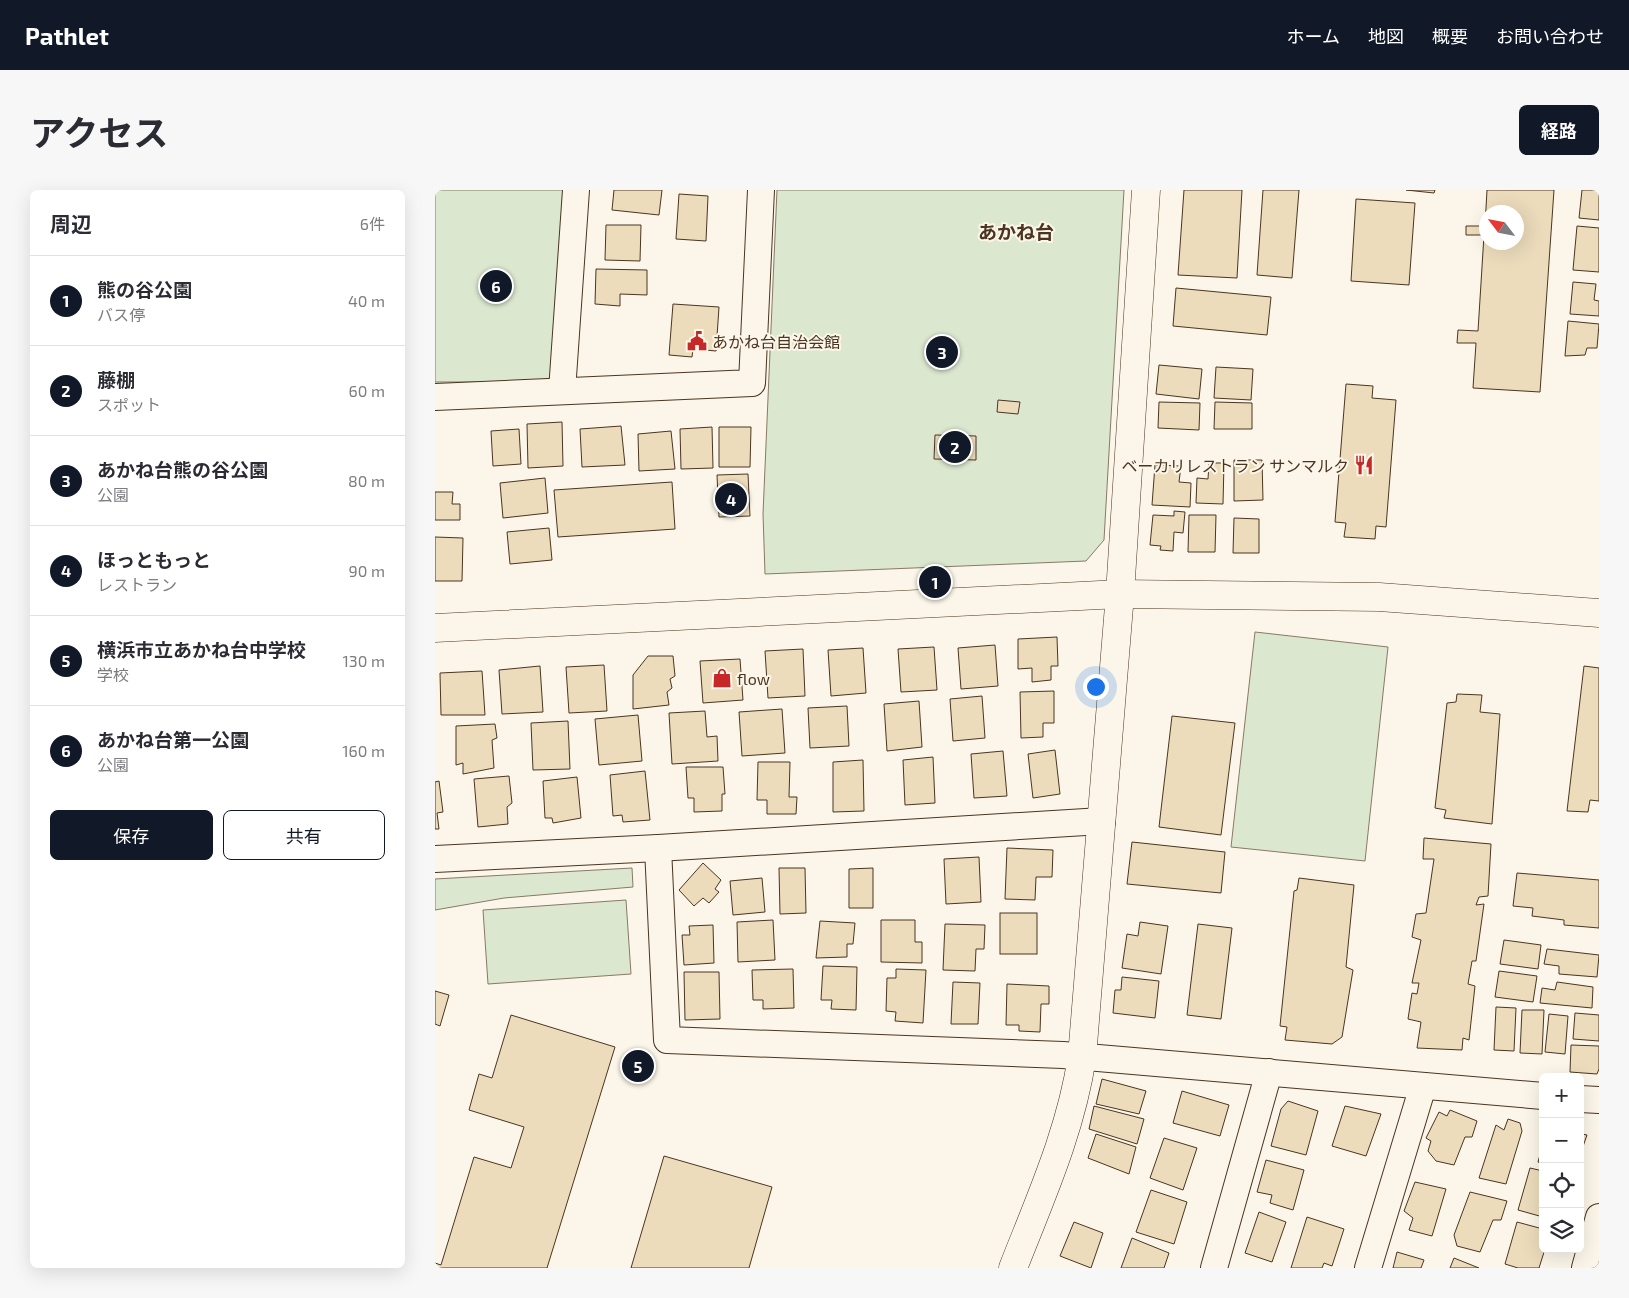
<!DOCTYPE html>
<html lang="ja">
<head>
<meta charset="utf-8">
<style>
  :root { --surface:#fff; --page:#f7f7f7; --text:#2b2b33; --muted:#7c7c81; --line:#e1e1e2; --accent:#111827 }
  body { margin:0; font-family:"Exo 2","Noto Sans JP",sans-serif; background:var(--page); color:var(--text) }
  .controls { position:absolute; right:15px; bottom:15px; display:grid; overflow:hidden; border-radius:8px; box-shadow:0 5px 20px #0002 }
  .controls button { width:45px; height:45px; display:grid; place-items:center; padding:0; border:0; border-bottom:1px solid var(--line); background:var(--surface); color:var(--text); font:25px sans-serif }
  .compass { position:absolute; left:1044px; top:15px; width:45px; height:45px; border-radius:50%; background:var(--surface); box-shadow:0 5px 20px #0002; rotate:302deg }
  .you { position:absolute; left:660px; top:496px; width:18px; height:18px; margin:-12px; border:4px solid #fff; border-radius:50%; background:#1a73e8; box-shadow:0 0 0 8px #1a73e833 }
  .badge { display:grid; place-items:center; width:32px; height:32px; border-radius:50%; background:var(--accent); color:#fff; font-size:16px; font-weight:700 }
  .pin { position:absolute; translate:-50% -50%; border:2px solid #fff; box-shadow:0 1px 5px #0006 }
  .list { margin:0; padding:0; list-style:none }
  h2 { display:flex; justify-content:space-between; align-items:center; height:65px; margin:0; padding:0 20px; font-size:21px }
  h2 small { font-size:16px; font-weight:400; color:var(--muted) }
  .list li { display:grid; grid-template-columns:32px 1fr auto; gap:15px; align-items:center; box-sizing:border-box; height:90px; padding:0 20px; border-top:1px solid var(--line) }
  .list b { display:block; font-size:19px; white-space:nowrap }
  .list p { margin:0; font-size:16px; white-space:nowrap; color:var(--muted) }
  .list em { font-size:16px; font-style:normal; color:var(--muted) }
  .actions { display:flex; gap:10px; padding:15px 20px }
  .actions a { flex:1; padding:11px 0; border:1px solid var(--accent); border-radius:8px; text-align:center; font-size:18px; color:var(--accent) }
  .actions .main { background:var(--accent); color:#fff }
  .icon { flex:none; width:28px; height:28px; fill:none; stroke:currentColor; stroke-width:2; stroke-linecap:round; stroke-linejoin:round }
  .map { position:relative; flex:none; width:1164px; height:1078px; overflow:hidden; border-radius:8px }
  header { display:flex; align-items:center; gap:30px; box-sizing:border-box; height:70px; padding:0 25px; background:var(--accent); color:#fff }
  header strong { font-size:24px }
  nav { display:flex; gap:28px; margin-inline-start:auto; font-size:18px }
  .intro { display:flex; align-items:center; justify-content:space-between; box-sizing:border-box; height:120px; padding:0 30px }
  h1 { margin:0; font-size:35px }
  .button { padding:12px 22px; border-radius:8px; background:var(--accent); color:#fff; font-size:18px; font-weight:700 }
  main { display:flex; gap:30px; padding:0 30px }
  aside { flex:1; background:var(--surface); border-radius:8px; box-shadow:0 5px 20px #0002 }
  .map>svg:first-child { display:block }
</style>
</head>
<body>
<header>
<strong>Pathlet</strong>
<nav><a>ホーム</a><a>地図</a><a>概要</a><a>お問い合わせ</a></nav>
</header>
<div class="intro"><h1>アクセス</h1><a class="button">経路</a></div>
<main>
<aside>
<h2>周辺<small>6件</small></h2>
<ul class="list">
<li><span class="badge">1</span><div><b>熊の谷公園</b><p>バス停</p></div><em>40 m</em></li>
<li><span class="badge">2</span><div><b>藤棚</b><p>スポット</p></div><em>60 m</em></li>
<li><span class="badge">3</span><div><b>あかね台熊の谷公園</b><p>公園</p></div><em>80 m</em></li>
<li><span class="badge">4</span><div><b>ほっともっと</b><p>レストラン</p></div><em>90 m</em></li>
<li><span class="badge">5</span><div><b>横浜市立あかね台中学校</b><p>学校</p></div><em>130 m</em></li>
<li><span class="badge">6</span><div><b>あかね台第一公園</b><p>公園</p></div><em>160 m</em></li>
</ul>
<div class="actions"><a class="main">保存</a><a>共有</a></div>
</aside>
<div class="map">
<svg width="1164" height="1078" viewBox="0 0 1164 1078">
  <rect width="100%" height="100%" fill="#fbf6e9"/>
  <g fill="#dce7d0" stroke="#887966">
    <polygon points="0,0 128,0 117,192 0,192"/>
    <polygon points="342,0 689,0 669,350 651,371 330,384 328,324"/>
    <polygon points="820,442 953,457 930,671 796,657"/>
    <polygon points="197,678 198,697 69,708 0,720 0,689"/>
    <polygon points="191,710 196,784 53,794 48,720"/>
  </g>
  <g fill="#ecdcbc" stroke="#4a3520" fill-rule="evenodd">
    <polygon points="179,0 227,0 224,25 177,20"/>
    <polygon points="749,0 807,0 802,88 743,85"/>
    <polygon points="828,0 864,0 857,88 822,85"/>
    <polygon points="971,0 1000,0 999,3"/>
    <path d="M1052,0H1119L1105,202L1038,198L1041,153H1022L1023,140L1043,141L1049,45H1031V36H1050ZM1052,22H1082V52H1052Z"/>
    <polygon points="1147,0 1164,0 1164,30 1144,28"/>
    <polygon points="244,4 273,6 271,51 241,49"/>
    <polygon points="921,9 980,13 974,95 916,91"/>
    <polygon points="171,35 206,35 205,71 170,70"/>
    <polygon points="1142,36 1164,38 1164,82 1138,80"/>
    <polygon points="161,79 212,80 212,105 185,104 185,116 160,114"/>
    <polygon points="1138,92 1161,94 1159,110 1164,111 1164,126 1135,124"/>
    <polygon points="741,98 836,107 832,145 738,136"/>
    <polygon points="238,114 284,117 281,161 258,159 257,167 234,165"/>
    <polygon points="1133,131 1164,134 1162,158 1152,158 1150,165 1130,166"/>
    <polygon points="724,175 767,179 764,209 721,204"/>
    <polygon points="781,177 818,179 816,210 779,208"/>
    <polygon points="911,194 938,196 937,208 961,210 951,337 941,336 940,349 909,347 911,333 900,332"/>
    <polygon points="563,210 585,212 583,224 562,222"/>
    <polygon points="724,212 765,213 764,240 723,238"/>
    <polygon points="780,212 817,213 817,239 779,239"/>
    <polygon points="127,232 128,276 93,278 92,234"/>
    <polygon points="186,236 190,275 147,277 145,239"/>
    <polygon points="277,237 278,278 246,279 245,239"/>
    <polygon points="284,237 316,237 315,277 284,277"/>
    <polygon points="84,239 86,274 58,276 56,241"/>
    <polygon points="236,241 240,279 204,281 203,244"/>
    <polygon points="500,245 541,246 541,270 499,269"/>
    <polygon points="799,270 827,270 828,310 799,311"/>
    <polygon points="774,273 789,273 788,314 761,313 762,288 773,289"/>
    <polygon points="720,275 746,276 744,292 756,293 755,317 717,315"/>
    <polygon points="313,284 315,326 284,327 282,285"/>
    <polygon points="110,288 113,323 68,328 65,293"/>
    <polygon points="237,292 240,339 123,347 119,300"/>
    <polygon points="0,302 18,302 17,314 25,314 25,330 0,330"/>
    <polygon points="739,321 750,322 748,343 739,342 738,361 725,360 726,356 715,355 718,325 739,326"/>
    <polygon points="754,325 781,325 780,362 753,362"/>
    <polygon points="799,328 824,329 824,363 798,363"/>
    <polygon points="114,338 117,370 75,374 72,342"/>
    <polygon points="0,347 28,348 27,391 0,391"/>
    <polygon points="622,447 623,476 616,476 616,490 597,492 597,478 583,479 583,449"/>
    <polygon points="560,455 563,496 526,499 523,458"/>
    <polygon points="499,457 502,500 466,502 463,459"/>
    <polygon points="428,458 431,503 396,506 393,460"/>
    <polygon points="368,459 370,506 333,508 330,461"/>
    <polygon points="213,466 238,466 240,486 235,489 237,498 232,502 234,515 198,519 198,485"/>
    <polygon points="305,469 308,510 268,513 265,471"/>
    <polygon points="169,475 172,521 134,523 131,477"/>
    <polygon points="105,476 108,522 67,524 64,480"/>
    <polygon points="1149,476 1164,478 1164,611 1155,610 1153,622 1132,621"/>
    <polygon points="47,481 50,525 6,525 5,483"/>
    <polygon points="619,501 619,533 608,533 608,547 586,548 585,502"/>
    <polygon points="1022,504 1047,505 1045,522 1065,524 1057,634 1009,628 1011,620 1000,618 1012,513 1021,512"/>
    <polygon points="547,506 550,548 518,551 515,509"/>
    <polygon points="484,511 487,557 452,561 449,514"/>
    <polygon points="412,516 414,556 375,558 373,518"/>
    <polygon points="347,519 350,563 307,566 304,522"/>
    <polygon points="270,521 272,547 282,546 283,571 237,574 234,523"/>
    <polygon points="203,525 207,571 164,575 160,529"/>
    <polygon points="737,526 800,533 786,645 724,637"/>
    <polygon points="133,531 135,579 98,580 96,533"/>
    <polygon points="60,534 62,548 57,550 59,578 28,584 28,573 21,575 21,536"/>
    <polygon points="620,560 625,604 598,608 593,564"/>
    <polygon points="568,561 572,606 539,608 536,564"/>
    <polygon points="498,567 500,613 470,615 468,570"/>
    <polygon points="428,570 429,621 398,622 398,572"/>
    <polygon points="323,572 355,572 354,607 362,607 361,624 332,624 332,610 322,610"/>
    <polygon points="251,577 288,577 290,604 287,604 287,621 259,622 259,608 253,608"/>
    <polygon points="210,581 215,630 188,632 187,625 178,626 175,585"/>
    <polygon points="74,586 77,613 72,617 73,634 43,637 39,589"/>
    <polygon points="142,587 146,628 118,633 117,628 110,628 108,591"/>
    <polygon points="4,591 8,622 2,623 4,639 0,639 0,592"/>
    <polygon points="989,648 1056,654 1053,706 1044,707 1041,715 1049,714 1041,771 1037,771 1033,794 1040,796 1034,850 1028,848 1027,860 982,858 986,832 973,829 977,803 982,804 984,793 977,793 986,750 977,747 981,724 991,723 999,669 988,669"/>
    <polygon points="697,652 790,662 786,703 692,694"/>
    <polygon points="572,658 618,660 617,687 601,687 600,710 570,709"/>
    <polygon points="544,667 546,712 511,714 509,669"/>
    <polygon points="268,673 286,690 280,699 284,702 274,713 268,708 259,716 244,700"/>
    <polygon points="344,678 370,678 371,723 345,724"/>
    <polygon points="438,678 438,718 414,718 414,679"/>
    <polygon points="1082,683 1164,690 1164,738 1129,735 1129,730 1097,726 1098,718 1078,716"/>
    <polygon points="327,688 330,722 298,725 295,691"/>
    <polygon points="864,688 919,695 911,777 918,780 907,847 897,854 850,850 852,837 845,836 859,701 862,700"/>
    <rect x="565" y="723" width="37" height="41"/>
    <polygon points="338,730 340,770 303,772 302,732"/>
    <polygon points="446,730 480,730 480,752 487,752 487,773 446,772"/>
    <polygon points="385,731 420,733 418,754 412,754 412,767 381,768"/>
    <polygon points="705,732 733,736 726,784 687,778 692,744 703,746"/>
    <polygon points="510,734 550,735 549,759 541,759 540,781 508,780"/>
    <polygon points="763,734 797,738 786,829 752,825"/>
    <polygon points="278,735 279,773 249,775 247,745 255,745 254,736"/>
    <polygon points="1069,750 1106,755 1103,779 1065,774"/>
    <polygon points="1112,759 1164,765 1162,787 1124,784 1124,776 1109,774"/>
    <polygon points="388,776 422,777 421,820 396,819 397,810 386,810"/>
    <polygon points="358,779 359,818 328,819 328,810 318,810 317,780"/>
    <polygon points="461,779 491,780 488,833 460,831 461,822 451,821 452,788 461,788"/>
    <polygon points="1064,781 1102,786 1098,812 1060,807"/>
    <polygon points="249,782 284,782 285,829 250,830"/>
    <polygon points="687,787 724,791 720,828 678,823 680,800 686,800"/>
    <polygon points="518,792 545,793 543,834 516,834"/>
    <polygon points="1122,792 1158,797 1157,818 1105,813 1107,798 1120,800"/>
    <polygon points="572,794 614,796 614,814 606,814 605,842 584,841 584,835 571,835"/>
    <polygon points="0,801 14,805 5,836 0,834"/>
    <polygon points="1061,817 1081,818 1079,861 1059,860"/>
    <polygon points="1087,820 1109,820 1107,864 1085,863"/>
    <polygon points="1140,823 1164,825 1164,851 1138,849"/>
    <polygon points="1114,824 1133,826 1130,864 1110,862"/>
    <polygon points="76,825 180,857 112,1078 0,1078 0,1073 6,1075 39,967 76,978 89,937 34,920 44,884 57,888"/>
    <polygon points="1136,855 1164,856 1164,879 1162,884 1135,882"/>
    <polygon points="667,889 711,901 704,924 661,914"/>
    <polygon points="747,901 794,915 785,946 738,933"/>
    <polygon points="853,911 883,921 871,965 836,956 846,919"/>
    <polygon points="659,916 709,929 702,954 654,939"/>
    <polygon points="910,916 946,924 931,966 897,956"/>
    <polygon points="1015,920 1042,931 1037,947 1030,947 1019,975 1001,971 993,961 996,951 991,948 1004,922 1012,926"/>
    <polygon points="1073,929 1085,933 1087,941 1071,994 1044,988 1061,935 1069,940"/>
    <polygon points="1145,937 1148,937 1147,944 1152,945 1145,965"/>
    <polygon points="661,944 701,957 694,984 653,968"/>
    <polygon points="729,948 762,958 748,1000 715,988"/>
    <polygon points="1108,954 1108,974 1103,972"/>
    <polygon points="229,966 337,997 314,1078 196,1078"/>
    <polygon points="831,970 869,980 858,1020 835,1013 837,1005 822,1002"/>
    <polygon points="1095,978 1108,981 1108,1027 1083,1020"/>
    <polygon points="980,992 1011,999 997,1046 974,1040 978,1028 969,1021"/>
    <polygon points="716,1000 752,1012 739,1054 701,1042"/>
    <polygon points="1035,1002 1072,1011 1066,1030 1058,1030 1045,1062 1022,1056 1019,1045"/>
    <polygon points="824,1022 851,1032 837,1072 810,1063"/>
    <polygon points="872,1027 909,1039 897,1076 889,1073 887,1078 856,1078"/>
    <polygon points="639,1032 668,1043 656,1078 625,1066"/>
    <polygon points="1082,1032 1108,1039 1108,1059 1110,1059 1104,1078 1083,1078 1070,1074"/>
    <polygon points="697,1048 734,1063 729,1078 686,1078"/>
    <polygon points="962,1062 989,1070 986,1078 958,1078"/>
    <polygon points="1019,1068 1044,1078 1015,1078"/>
  </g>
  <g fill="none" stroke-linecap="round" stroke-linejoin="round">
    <defs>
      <g id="street">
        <polyline points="127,201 141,0"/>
        <polyline points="0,207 317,193 326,0"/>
        <polyline points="223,658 232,850 628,865 1108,906"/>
        <polyline points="0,669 223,658 667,631"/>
        <polyline points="1145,909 1164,910"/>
        <polyline points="779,1078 834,882"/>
        <polyline points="933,1078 988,896"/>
        <polyline points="1150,1078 1164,1027"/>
      </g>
      <g id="secondary">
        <polyline points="0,438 685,404 944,407 1164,423"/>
        <path d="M578,1078C605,1009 636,941 647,867L685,404L711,0"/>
      </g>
    </defs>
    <use href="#street" stroke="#4a3520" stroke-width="28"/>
    <use href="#secondary" stroke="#4a3520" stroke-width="29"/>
    <use href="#street" stroke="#fbf6e9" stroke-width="26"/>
    <use href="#secondary" stroke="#fbf6e9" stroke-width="28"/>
  </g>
  <defs>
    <symbol id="civic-bare" viewBox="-9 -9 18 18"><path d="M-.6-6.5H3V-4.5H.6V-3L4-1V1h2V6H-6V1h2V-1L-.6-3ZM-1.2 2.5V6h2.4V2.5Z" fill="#c62828" stroke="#fbf6e9" stroke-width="2.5" paint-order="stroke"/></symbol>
    <symbol id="restaurant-bare" viewBox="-9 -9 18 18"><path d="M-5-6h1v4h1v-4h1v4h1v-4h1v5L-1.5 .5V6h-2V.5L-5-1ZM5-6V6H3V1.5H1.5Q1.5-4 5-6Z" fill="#c62828" stroke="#fbf6e9" stroke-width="2.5" paint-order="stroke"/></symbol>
    <symbol id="shop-bare" viewBox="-9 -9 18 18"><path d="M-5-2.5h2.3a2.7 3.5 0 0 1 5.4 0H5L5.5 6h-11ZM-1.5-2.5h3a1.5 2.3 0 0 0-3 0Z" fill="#c62828" stroke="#fbf6e9" stroke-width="2.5" paint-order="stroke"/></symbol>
  </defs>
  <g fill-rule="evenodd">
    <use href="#civic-bare" x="248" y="137" width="28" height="28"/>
    <use href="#restaurant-bare" x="915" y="261" width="28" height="28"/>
    <use href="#shop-bare" x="273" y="474" width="28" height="28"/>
  </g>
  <g text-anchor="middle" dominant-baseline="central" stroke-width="4" stroke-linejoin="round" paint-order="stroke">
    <g font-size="16" fill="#4a3520" stroke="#fbf6e9" text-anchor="start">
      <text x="277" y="151">あかね台自治会館</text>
      <text x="914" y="275" text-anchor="end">ベーカリレストラン サンマルク</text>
      <text x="302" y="488">flow</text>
    </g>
    <g font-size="19" font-weight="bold" fill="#4a3520" stroke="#fbf6e9">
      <text x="581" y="41">あかね台</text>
    </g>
  </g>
</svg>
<div class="controls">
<button>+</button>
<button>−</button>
<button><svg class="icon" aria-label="locate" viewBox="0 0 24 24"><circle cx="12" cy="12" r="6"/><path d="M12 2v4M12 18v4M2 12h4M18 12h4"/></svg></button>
<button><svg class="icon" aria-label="layers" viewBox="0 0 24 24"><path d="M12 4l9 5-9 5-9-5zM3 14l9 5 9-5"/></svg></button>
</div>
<svg class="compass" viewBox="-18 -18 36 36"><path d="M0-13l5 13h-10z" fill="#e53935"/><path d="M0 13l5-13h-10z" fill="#7c7c81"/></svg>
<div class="you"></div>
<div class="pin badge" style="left:500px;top:392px">1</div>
<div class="pin badge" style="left:520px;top:257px">2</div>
<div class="pin badge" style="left:507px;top:162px">3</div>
<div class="pin badge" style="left:296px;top:309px">4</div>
<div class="pin badge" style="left:203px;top:876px">5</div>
<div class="pin badge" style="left:61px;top:96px">6</div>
</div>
</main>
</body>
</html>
